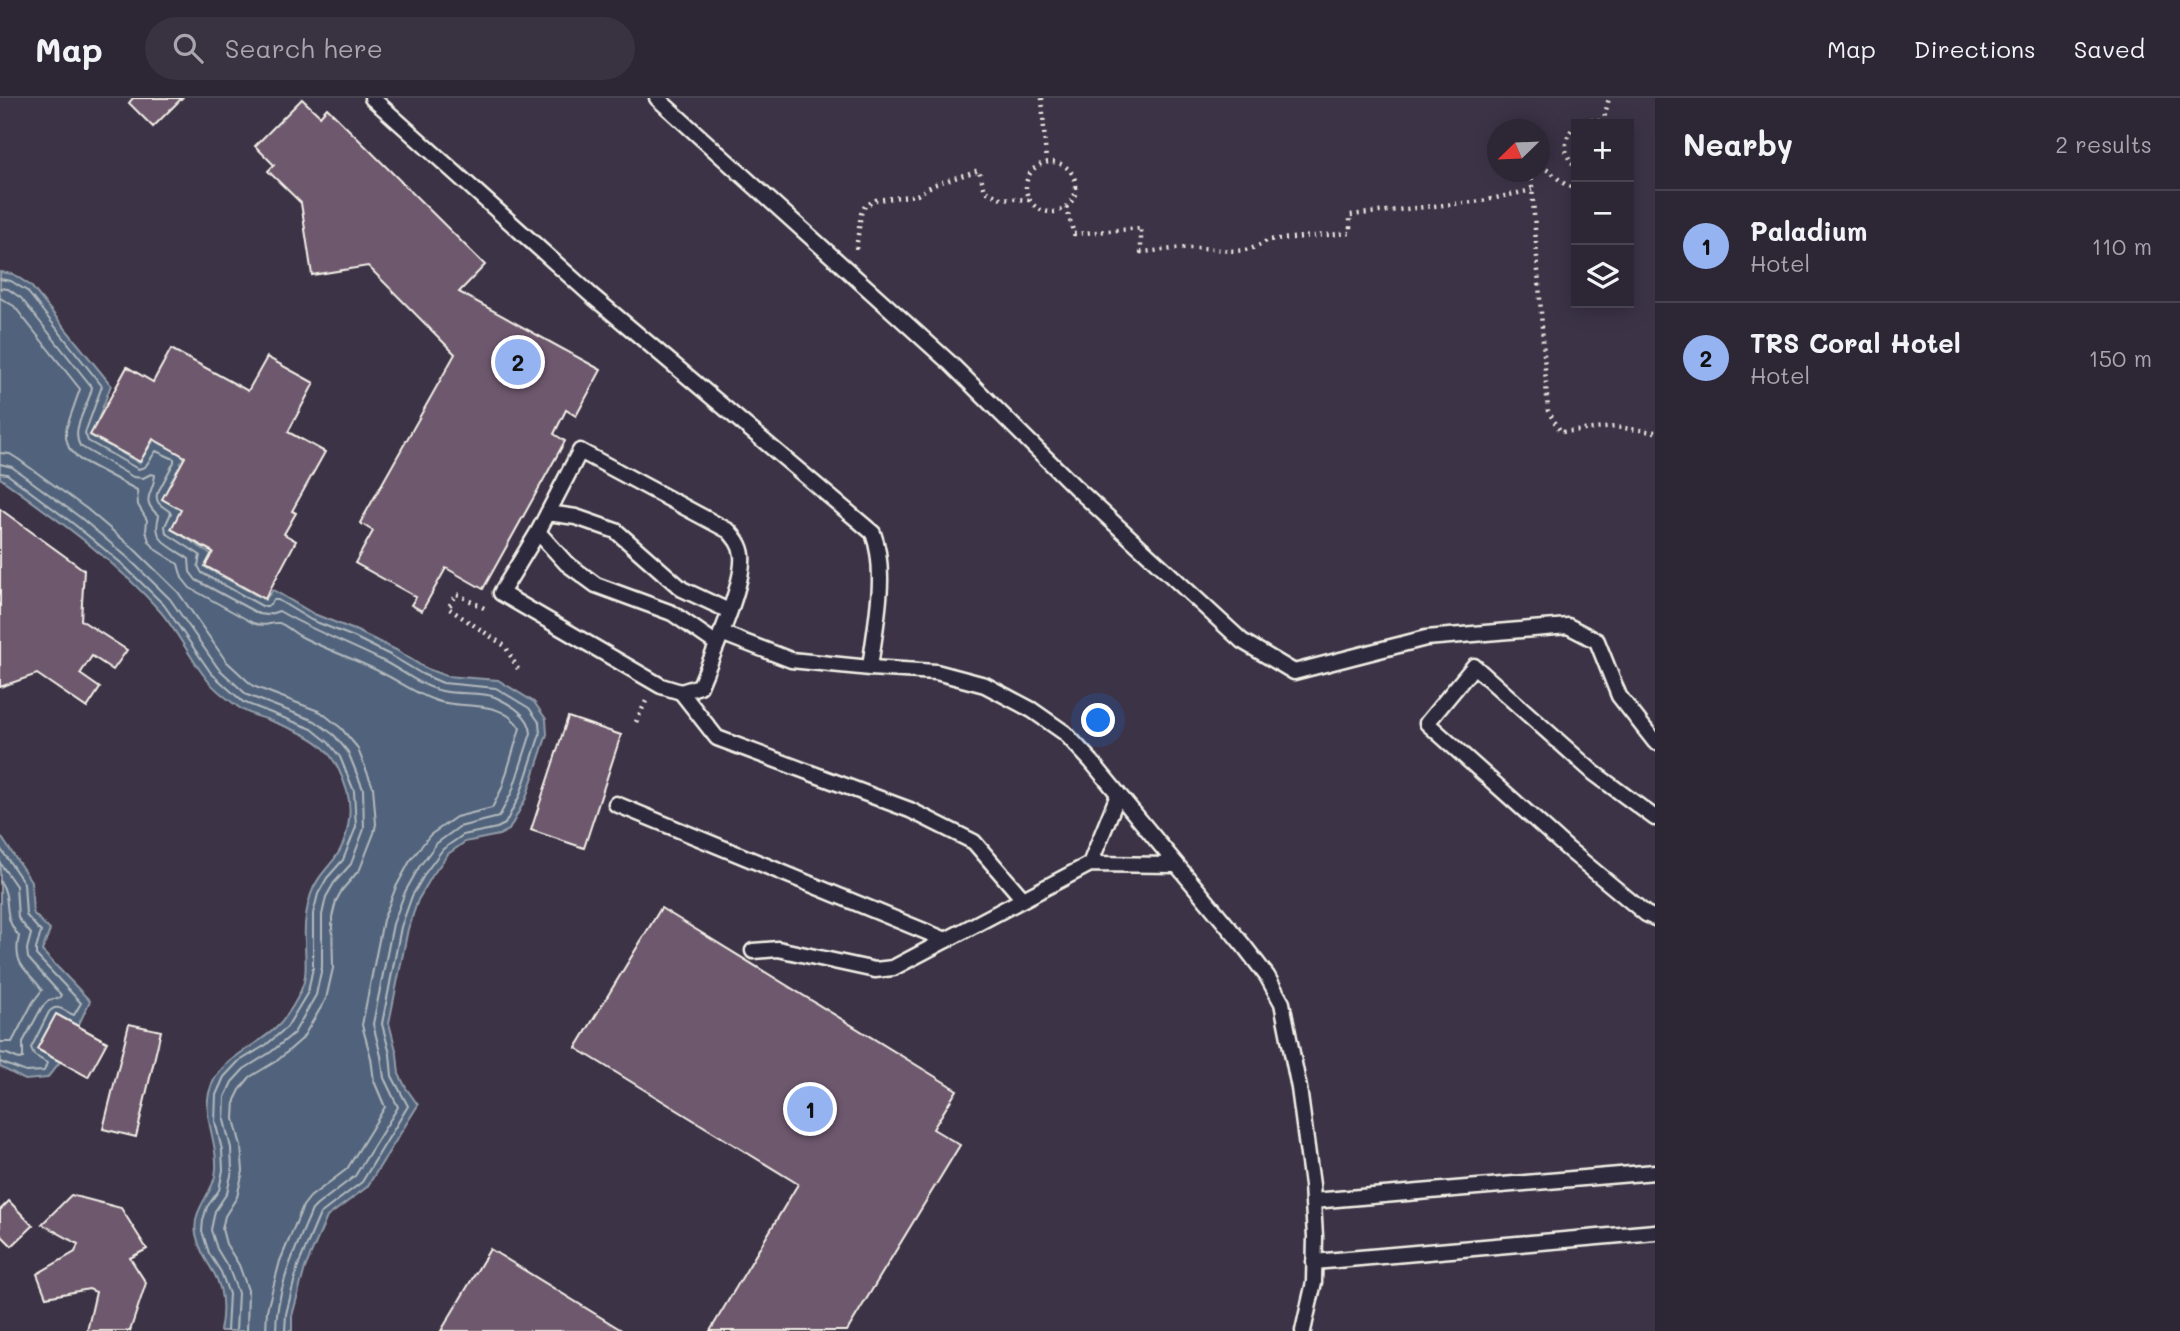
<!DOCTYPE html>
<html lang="en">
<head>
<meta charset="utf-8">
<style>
  :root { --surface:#2d2635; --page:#393241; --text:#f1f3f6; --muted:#a7a5ad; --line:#484350; --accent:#95b2f1 }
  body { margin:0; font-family:Mali,sans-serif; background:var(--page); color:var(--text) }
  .controls { position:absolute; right:21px; top:21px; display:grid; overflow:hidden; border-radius:0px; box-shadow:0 4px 18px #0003 }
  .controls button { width:63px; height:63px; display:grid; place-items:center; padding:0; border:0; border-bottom:2px solid var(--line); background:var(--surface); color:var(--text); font:35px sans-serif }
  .compass { position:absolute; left:1487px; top:21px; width:63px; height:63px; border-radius:50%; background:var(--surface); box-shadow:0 4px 18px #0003; rotate:247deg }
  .you { position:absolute; left:1099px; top:623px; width:24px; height:24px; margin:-18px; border:5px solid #fff; border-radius:50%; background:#1a73e8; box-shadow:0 0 0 10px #1a73e833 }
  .badge { display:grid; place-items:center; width:46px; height:46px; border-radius:50%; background:var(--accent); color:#111; font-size:23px; font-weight:700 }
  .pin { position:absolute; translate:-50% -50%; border:4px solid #fff; box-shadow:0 2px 7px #0006 }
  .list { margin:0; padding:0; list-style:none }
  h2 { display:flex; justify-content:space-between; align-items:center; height:91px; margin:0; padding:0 28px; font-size:30px }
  h2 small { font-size:23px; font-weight:400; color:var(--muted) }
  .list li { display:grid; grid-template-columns:46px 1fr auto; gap:21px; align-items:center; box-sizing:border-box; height:112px; padding:0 28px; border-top:2px solid var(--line) }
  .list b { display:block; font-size:26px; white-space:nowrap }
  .list p { margin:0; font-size:23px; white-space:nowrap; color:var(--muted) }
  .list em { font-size:23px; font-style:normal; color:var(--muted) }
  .icon { flex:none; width:38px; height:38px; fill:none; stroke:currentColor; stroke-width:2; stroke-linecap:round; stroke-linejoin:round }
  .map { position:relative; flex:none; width:1655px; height:1233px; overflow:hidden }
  header { display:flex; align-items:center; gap:42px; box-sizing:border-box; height:98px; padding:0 35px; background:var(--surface); border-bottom:2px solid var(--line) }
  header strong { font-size:33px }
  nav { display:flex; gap:38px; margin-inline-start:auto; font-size:24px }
  .search { width:490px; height:63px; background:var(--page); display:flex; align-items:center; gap:18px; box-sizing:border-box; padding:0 24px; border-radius:38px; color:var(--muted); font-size:26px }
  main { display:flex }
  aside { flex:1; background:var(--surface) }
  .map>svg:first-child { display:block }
</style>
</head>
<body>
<header>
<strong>Map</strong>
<div class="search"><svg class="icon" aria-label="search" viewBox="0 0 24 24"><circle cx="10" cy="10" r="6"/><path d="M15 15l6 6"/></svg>Search here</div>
<nav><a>Map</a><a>Directions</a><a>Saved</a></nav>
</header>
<main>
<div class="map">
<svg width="1655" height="1233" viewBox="0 0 1655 1233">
  <rect width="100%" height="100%" fill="#3c3347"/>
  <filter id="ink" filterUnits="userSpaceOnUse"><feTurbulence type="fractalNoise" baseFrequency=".0143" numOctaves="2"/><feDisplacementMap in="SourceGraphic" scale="14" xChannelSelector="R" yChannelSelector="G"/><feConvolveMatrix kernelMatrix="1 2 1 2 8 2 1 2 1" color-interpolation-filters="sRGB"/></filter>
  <g filter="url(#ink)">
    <g fill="#51647c" stroke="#929ca7" stroke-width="2">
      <path d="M0,174L13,176L31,188L111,287L92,338L139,365L154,342L185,358L163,401L183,412L172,431L211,456L205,469L265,502L273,492L314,516L357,533L396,552L425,570L446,578L498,582L534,604L546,621L547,636L526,700L509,732L499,737L465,744L448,756L432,778L418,802L408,831L389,925L397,956L399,976L406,990L418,1007L367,1089L327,1119L305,1170L292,1218V1233H220C224,1213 224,1193 214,1175C206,1162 199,1151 196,1136C191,1110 215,1095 216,1071C218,1045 203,1021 209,995C218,958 258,950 281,925C288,916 297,902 301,892C308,877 305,860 305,844C304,828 306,811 311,796C316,781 326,772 335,760C348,743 353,714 347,693C332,643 310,638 266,621C257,618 245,615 237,608C226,600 213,590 205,579C188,557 177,532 159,512C113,460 55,420 0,380Z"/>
      <polygon points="0,737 31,783 33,815 50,832 42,853 90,903 78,928 56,916 37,951 60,964 47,980 25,982 0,969"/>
    </g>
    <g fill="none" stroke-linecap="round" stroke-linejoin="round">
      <g stroke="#b3b9bd" stroke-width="2">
        <path d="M0,181L11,183L27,193L102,288L85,335L88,343L138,371L145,369L156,353L174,361V364L157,396C155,408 165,408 171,415L165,428L166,435L200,457L198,468L202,475L262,508H268L274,502H278L311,522L354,539L392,558L422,576L443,585L496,590L529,610L539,624L540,636L520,697L505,726L497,730L463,737L443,751L426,774L412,798L401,829L382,926L390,956L392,978L408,1008L362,1084L320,1116L298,1168L286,1216L285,1233"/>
        <path d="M0,190L8,191L21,200L92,289C89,308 70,330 80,348L133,379L143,380L151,376L155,377C153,397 139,401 159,418C151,444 171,448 189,461L190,474L196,482L259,516L267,517L279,513C313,533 350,546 385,564C404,574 421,588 442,593C458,597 482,593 495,599C510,606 530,617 531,635L512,694L499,719L459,729L437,745L419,769L405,794L393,826L373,926L381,958L384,980L398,1009L355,1078L317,1107L312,1112C296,1150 276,1191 276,1233"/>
        <path d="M0,200L14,208L80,291L66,331V340L69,350L79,361L137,392L138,407L147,422L146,433L149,443L156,452L178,466L182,480L190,490L253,525C265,530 270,524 279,525C286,527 295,536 302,539C327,552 355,561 380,574C399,583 416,596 437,603C466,612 500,600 520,630L502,690L492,710L456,719L430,737L410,763L396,789L383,822L362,927L371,960L374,983L385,1009L347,1071L310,1099L303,1108L280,1163L267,1212L266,1233"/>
        <polyline points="0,355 10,356 18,361 87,411 134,451 178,494 226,563 253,588 321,614 341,630 357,649 373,689 376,726 374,735 360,771 342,792 336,803 332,819 333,870 326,901 302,941 278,962 250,979 241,990 235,1002 234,1021 241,1048 243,1073 237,1099 225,1118 222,1131 226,1146 239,1167 248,1192 247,1233"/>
        <polyline points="0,366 12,369 81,420 127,459 170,501 218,570 247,597 315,623 334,637 348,654 363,691 364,731 351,766 334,785 326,799 322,817 322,869 316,897 294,935 271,954 244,971 232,984 225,999 224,1022 231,1050 232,1073 227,1095 215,1113 211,1132 217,1151 229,1171 238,1195 236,1233"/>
        <polyline points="0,375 7,376 75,427 121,465 164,507 211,575 243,604 312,631 328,644 340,659 354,693 356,729 343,762 327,780 318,796 313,816 313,869 308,894 287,929 266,947 238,964 224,979 216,997 215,1023 222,1052 223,1072 219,1092 207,1109 203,1122 202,1133 209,1155 221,1174 229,1196 227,1233"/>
        <path d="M0,750L24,785L26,817L41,834L36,851V857L81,905L74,917C65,914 57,904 49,914L31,950L34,957L47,965L44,973L26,974L0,964"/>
        <polyline points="0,765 16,788 18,820 31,836 27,851 28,860 61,897 59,900 49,902 42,909 23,944 23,960 19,961 7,956 0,955"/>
        <path d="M0,783C13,802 0,816 19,838C12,869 28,871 42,892L33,904L12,944H0"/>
      </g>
    </g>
    <g fill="#6e596e" stroke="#f4f1e8" stroke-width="2">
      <polygon points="133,0 182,0 153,29 129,5"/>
      <polygon points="302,1 320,18 327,10 485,167 459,194 601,272 576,318 566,312 554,336 565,343 483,491 446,470 422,513 411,507 416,499 355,465 373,433 360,425 455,256 368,168 312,177 301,105 268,73 274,67 255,48"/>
      <polygon points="171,251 248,293 267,259 314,285 288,334 325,354 292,413 296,415 284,436 296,443 265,501 205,468 213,454 171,431 181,412 162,401 185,359 153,341 140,364 90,337 127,269 153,284"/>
      <polygon points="0,411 84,472 81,522 127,552 113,572 92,558 80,576 100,590 87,610 37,576 0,589"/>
      <polygon points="568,619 621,637 584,750 531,732"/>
      <polygon points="661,810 957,992 933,1031 960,1047 847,1233 710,1233 798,1086 576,950"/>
      <polygon points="56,916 107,944 88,979 37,951"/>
      <polygon points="129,926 161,933 136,1039 103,1031"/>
      <polygon points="71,1097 121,1110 147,1151 130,1160 146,1185 130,1233 87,1233 96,1194 89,1191 46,1199 37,1176 75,1154 78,1146 42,1126"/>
      <polygon points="9,1103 33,1128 12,1148 0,1136 0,1112"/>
      <polygon points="490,1151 623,1233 441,1233"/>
    </g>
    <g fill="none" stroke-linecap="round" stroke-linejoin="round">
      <defs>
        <g id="service">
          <path d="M372,0L591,197L873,435C888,475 875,528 870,570"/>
          <polyline points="657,0 950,265 1075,389 1242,543 1294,574 1426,540 1568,528 1597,543 1619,598 1655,644"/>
          <path d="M580,353L729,433C735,440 741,447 742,457C745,486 712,558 700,588L681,594L661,588L501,495L538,434Z"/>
          <polyline points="548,415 576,419 616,433 682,491 729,513"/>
          <polyline points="538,434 566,465 596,487 672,515 717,546"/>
          <polyline points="721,535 791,562 870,570 936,574 985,587 1032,612 1065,635 1091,663 1244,848 1267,878 1282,905 1299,990 1312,1087 1315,1139 1314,1184 1303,1233"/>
          <polyline points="681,594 717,640 910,712 974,744 1023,801"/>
          <polyline points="616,706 946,842"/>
          <polyline points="1655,720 1594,675 1474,568 1427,625 1569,752 1646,816 1655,820"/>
          <polyline points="1090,766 1118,697"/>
          <polyline points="753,853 778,851 875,872 893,870 1090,766 1175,767"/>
          <polyline points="1313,1103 1655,1074"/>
          <polyline points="1314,1164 1655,1134"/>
        </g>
      </defs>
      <use href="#service" stroke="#f4f1e8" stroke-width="19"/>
      <g stroke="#f4f1e8" stroke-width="4.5" stroke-dasharray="2 5" stroke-linecap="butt">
        <polyline points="1042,0 1046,63"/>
        <polyline points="1603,25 1609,0"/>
        <path d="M1577,26C1586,21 1596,21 1605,26"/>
        <path d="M1576,27C1563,39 1562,57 1576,69"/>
        <circle cx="1051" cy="89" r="25"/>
        <path d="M1540,69C1554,72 1561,89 1576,90"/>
        <polyline points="1531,74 1548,313 1561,334 1615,329 1655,334"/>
        <path d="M1066,109L1074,136L1141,130V154C1158,153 1175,150 1192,150C1221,149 1241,161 1268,142L1350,135V117L1482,103L1532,92"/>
        <polyline points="856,151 861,116 865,108 876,102 917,97 933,87 979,72 985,93 1001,100 1030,102"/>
        <polyline points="484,510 457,496 448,510 505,548 518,571"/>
        <polyline points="636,624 646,603"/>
      </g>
      <use href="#service" stroke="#2f2a3d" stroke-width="14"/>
    </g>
  </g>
</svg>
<div class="controls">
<button>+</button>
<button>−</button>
<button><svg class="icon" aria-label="layers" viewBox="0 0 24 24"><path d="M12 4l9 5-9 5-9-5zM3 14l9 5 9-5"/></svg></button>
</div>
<svg class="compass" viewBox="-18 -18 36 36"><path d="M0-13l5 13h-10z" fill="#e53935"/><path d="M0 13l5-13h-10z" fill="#a7a5ad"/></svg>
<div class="you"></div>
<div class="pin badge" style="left:810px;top:1011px">1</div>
<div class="pin badge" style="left:518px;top:264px">2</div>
</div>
<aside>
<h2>Nearby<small>2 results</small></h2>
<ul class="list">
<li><span class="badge">1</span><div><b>Paladium</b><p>Hotel</p></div><em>110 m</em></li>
<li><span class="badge">2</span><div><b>TRS Coral Hotel</b><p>Hotel</p></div><em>150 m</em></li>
</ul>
</aside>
</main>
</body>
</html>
